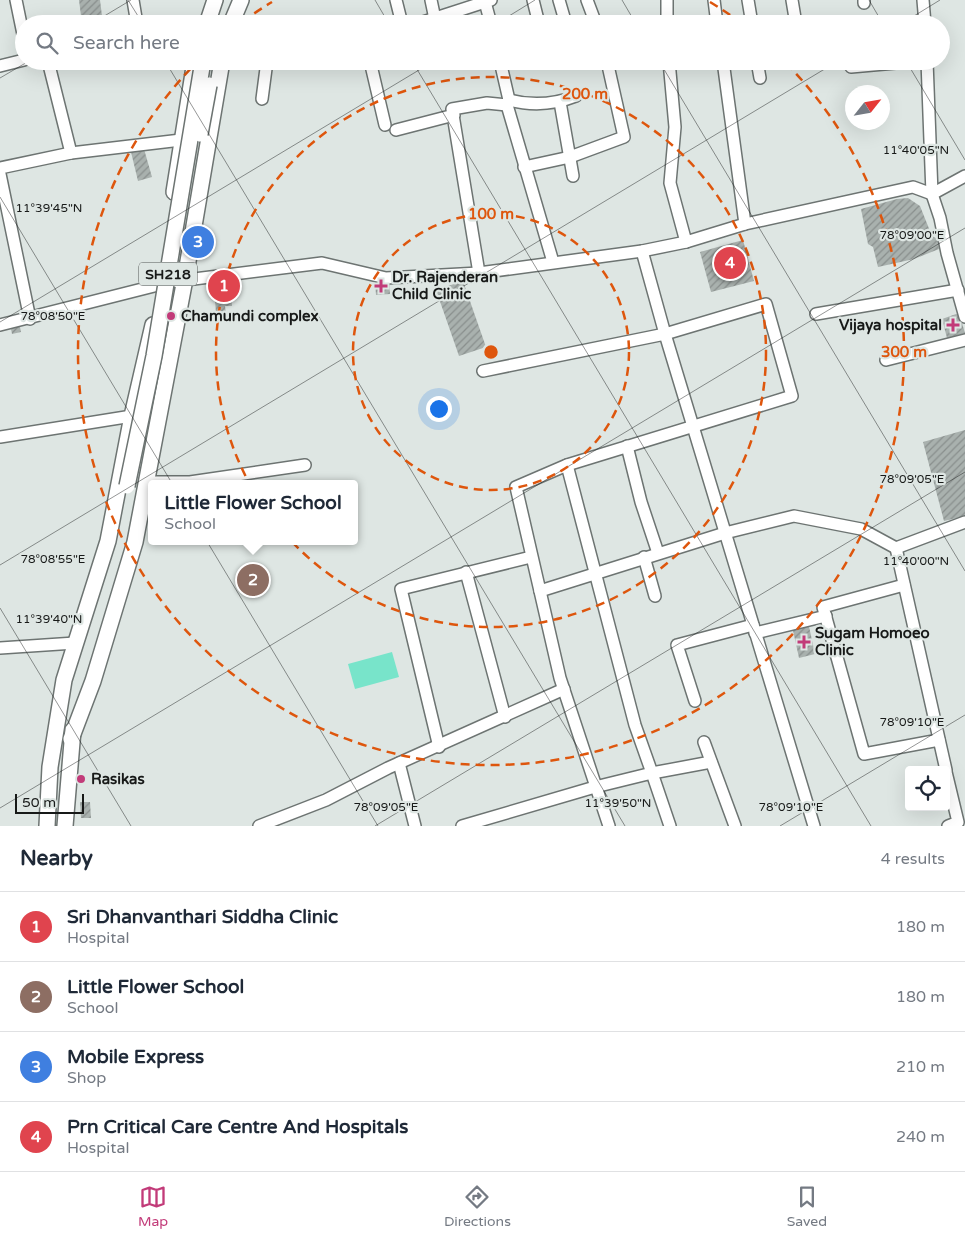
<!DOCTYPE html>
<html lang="en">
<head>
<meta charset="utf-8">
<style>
  :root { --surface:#fff; --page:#f6f6f7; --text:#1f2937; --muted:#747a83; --line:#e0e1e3; --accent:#c23b79 }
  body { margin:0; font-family:"Varela Round",sans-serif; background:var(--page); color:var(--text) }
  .controls { position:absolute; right:15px; bottom:15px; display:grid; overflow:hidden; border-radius:5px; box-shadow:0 5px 20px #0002 }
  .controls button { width:45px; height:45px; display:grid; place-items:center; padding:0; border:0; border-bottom:1px solid var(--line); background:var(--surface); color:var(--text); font:25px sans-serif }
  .compass { position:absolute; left:845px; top:85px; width:45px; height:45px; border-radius:50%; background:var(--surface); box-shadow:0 5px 20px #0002; rotate:59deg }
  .scale { position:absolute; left:15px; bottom:12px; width:69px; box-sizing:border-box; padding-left:5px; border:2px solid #171918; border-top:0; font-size:14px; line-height:18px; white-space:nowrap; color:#171918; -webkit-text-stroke:4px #dee6e3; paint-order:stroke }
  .you { position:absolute; left:438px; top:408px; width:18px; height:18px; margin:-12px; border:4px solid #fff; border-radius:50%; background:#1a73e8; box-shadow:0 0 0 8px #1a73e833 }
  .badge { display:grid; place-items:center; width:32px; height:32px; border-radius:50%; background:var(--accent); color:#fff; font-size:16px; font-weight:700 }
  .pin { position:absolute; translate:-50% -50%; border:2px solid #fff; box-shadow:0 1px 5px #0006 }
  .popup { position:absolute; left:148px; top:480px; width:210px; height:65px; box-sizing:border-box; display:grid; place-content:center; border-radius:5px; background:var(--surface); filter:drop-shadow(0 1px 4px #0005); font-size:16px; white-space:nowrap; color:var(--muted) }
  .popup b { font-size:19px; color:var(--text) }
  .popup::after { content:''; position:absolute; left:50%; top:100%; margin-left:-10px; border:10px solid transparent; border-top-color:var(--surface) }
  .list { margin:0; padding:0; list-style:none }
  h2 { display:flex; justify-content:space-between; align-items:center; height:65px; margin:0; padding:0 20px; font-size:21px }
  h2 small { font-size:16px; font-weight:400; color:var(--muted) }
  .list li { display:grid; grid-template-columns:32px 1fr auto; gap:15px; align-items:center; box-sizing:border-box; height:70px; padding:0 20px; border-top:1px solid var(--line) }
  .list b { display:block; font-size:19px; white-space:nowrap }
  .list p { margin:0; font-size:16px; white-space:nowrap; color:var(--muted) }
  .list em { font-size:16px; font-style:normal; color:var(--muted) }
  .icon { flex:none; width:28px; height:28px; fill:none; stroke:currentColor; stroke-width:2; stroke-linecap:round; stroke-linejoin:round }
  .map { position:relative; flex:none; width:965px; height:826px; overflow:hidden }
  .search { position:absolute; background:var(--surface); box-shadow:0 5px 20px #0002; left:15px; right:15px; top:15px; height:55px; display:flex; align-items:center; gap:12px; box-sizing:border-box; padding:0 18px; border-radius:28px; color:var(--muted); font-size:19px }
  .sheet { height:345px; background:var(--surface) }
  nav { display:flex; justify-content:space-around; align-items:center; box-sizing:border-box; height:70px; border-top:1px solid var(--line); background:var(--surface); font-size:14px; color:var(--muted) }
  nav a { display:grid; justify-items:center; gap:2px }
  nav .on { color:var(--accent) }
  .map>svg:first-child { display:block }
</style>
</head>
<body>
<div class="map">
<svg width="965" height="826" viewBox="0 0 965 826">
  <defs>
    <pattern id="building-hatch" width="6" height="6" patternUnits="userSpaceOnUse" patternTransform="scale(1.25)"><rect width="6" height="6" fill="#a9b1ae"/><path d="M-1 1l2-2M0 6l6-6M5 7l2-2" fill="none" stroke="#898f8d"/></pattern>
  </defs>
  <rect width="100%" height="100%" fill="#dee6e3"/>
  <polygon fill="#78e4ca" points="392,652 399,677 355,689 348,664"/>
  <g fill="url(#building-hatch)">
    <polygon points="79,0 100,0 103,24 82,24"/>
    <polygon points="144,149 152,177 138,181 131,152"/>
    <polygon points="908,198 920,206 932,236 938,239 939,249 914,259 878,267 873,247 868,244 861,209 897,199"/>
    <polygon points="743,240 754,281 711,292 700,252"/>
    <polygon points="230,275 232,306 225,306 226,314 216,315 214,280"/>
    <polygon points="389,280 390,294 376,295 375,281"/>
    <polygon points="463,281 486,347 459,356 436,290"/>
    <polygon points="959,313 965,333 947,338 942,319"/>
    <polygon points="19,322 21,332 12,334 10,324"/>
    <polygon points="965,430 965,516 944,521 923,442"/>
    <polygon points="808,622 815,654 799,658 792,626"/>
    <polygon points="80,802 90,802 91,818 81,818"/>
  </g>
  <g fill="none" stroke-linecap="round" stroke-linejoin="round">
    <defs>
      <g id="minor">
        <polyline points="16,0 24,39"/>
        <polyline points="133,0 137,24"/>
        <polyline points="396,0 402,24"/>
        <polyline points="431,0 435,19"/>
        <polyline points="533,0 539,24"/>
        <polyline points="559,0 566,24"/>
        <polyline points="587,0 596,24"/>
        <polyline points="714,0 717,24"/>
        <polyline points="748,0 752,24"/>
        <polyline points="792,0 796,24"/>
        <polyline points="864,0 864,3"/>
        <polyline points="923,0 925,24"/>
        <polyline points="485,2 491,24"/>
        <polyline points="417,24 491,0"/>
        <polyline points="667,24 667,0"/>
        <polyline points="48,61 71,153"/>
        <polyline points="370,61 385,125"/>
        <polyline points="500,61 509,100 507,105 553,262"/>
        <polyline points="669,61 675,127 670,183 686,242"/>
        <polyline points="723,61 745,224"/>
        <polyline points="757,61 760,78"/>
        <polyline points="927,61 932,194 940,218 947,253 965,317"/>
        <polyline points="0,66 24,60"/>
        <polyline points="851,67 918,61"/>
        <polyline points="262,99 267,61"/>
        <path d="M509,100C532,106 553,105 576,96"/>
        <polyline points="560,102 573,176"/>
        <polyline points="396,130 454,115"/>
        <polyline points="524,167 570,157 624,137 607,61"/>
        <polyline points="0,168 71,153 181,140"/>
        <polyline points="0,174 30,319"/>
        <polyline points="932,194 965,176"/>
        <polyline points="642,251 665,334 814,826"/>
        <polyline points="479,273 452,109 487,103 507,105"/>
        <polyline points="816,314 958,290"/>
        <polyline points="0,325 170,282 322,263 386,278 479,273 642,251 686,242 745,224 913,187 932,194"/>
        <polyline points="886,360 965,340"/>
        <polyline points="483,371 665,334 766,304 792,396 567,465 516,487 540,591"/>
        <polyline points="0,437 132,416"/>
        <polyline points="627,446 641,502 658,553"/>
        <polyline points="567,465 635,725 652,773 711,762"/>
        <polyline points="147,482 190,482 305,465"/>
        <polyline points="896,548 946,770"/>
        <polyline points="644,557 655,596"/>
        <polyline points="466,572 505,717"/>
        <polyline points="904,585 823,607 864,754 939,740"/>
        <polyline points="755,633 826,616"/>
        <polyline points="0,648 75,643"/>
        <polyline points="695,701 677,645 753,625"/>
        <polyline points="704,742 735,826"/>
        <polyline points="439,747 401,589 531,557"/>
        <polyline points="399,763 415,826"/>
        <polyline points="946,772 958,822 948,826"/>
        <polyline points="259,826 326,800 388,768 564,689"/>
        <polyline points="462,826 595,787 652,773 670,826"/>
        <polyline points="609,826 560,678 540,591 725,533 794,516 861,529 896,548 965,522"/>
      </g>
      <g id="major">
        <polyline points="207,24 215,0"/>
        <polyline points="231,24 241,0"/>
        <polyline points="174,192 195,61"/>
        <polyline points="71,739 93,681 135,542 185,279 222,61"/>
        <polyline points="47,826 50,767 64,680 108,541 132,416 153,325"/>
        <polyline points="65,826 73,730"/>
      </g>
    </defs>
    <use href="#minor" stroke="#6d7472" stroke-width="14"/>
    <use href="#major" stroke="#6d7472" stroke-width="18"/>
    <use href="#minor" stroke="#fff" stroke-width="11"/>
    <use href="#major" stroke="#fff" stroke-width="15"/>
    <defs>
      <g id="major-bridge">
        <polyline points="200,134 209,85"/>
        <polyline points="127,486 154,356 203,61"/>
      </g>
    </defs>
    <use href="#major-bridge" stroke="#6d7472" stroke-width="18" stroke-linecap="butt"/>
    <use href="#major-bridge" stroke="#fff" stroke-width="15"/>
  </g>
  <path fill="none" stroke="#171918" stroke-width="1" stroke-opacity="0.45" d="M128,0L143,24M375,0L389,24M622,0L636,24M869,0L883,24M91,24L131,0M496,24L535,0M901,24L940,0M165,61L625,826M412,61L871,826M659,61L965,571M906,61L965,160M0,78L29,61M0,197L378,826M0,322L434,61M0,565L838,61M0,608L131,826M0,808L965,228M375,826L965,472M780,826L965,715"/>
  <g fill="none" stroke="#de560d" stroke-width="2.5" stroke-dasharray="9 6">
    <circle cx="491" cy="352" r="138"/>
    <circle cx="491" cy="352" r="275"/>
    <path d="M242 22A413 413 0 0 1 272 2M710 2A413 413 0 0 1 740 22M786 63A413 413 0 1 1 196 63"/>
  </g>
  <g fill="#c23b79" stroke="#dee6e3" stroke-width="2">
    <path d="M378.5 278.5h5v5h5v5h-5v5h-5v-5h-5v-5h5z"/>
    <circle cx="171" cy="316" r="5"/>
    <path d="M950.5 317.5h5v5h5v5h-5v5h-5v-5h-5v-5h5z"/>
    <path d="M801.5 634.5h5v5h5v5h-5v5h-5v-5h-5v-5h5z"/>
    <circle cx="81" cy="779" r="5"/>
  </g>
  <g text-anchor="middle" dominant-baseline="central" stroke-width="4.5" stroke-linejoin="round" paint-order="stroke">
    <rect fill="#dee6e3" stroke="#535655" stroke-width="1" x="139" y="262.5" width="58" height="23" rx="4"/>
    <g font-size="14" font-weight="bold" fill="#171918">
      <text x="168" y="274">SH218</text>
    </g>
    <g font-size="15" font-weight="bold" fill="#171918" stroke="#dee6e3" text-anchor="start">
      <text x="392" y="277">Dr. Rajenderan<tspan x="392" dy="17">Child Clinic</tspan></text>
      <text x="181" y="316">Chamundi complex</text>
      <text x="942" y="325" text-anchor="end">Vijaya hospital</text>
      <text x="815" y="633">Sugam Homoeo<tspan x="815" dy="17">Clinic</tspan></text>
      <text x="91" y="779">Rasikas</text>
    </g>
  </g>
  <g font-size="12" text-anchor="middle" fill="#171918" stroke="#dee6e3" stroke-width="4.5" stroke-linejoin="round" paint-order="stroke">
    <text x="916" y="154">11°40'05"N</text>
    <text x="49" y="212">11°39'45"N</text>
    <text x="912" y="239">78°09'00"E</text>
    <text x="53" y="320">78°08'50"E</text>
    <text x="912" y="483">78°09'05"E</text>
    <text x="53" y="563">78°08'55"E</text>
    <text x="916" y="565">11°40'00"N</text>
    <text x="49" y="623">11°39'40"N</text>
    <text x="912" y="726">78°09'10"E</text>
    <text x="618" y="807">11°39'50"N</text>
    <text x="386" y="811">78°09'05"E</text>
    <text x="791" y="811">78°09'10"E</text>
  </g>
  <circle cx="491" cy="352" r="8" fill="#de560d" stroke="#dee6e3" stroke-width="2.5"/>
  <g font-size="15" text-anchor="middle" font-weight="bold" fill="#de560d" stroke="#dee6e3" stroke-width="4.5" stroke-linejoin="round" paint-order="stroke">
    <text x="585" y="99">200 m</text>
    <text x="491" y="219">100 m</text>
    <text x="904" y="357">300 m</text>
  </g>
</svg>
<div class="controls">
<button><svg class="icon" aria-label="locate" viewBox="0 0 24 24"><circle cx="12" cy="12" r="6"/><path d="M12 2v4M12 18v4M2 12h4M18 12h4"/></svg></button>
</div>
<svg class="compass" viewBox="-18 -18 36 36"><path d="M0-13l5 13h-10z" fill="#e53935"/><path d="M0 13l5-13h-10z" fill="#747a83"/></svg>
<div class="scale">50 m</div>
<div class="you"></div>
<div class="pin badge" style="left:224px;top:286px;background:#e0444e">1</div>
<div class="pin badge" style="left:253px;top:580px;background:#8d6e63">2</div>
<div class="popup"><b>Little Flower School</b>School</div>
<div class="pin badge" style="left:198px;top:242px;background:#3f7fe0">3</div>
<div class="pin badge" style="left:730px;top:263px;background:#e0444e">4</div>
<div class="search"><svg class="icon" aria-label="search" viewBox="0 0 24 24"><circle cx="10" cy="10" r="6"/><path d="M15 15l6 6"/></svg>Search here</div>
</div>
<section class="sheet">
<h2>Nearby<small>4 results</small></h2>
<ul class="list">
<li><span class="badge" style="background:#e0444e">1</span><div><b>Sri Dhanvanthari Siddha Clinic</b><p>Hospital</p></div><em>180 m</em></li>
<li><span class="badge" style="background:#8d6e63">2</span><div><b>Little Flower School</b><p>School</p></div><em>180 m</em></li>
<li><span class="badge" style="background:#3f7fe0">3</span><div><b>Mobile Express</b><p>Shop</p></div><em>210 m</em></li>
<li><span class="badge" style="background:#e0444e">4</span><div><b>Prn Critical Care Centre And Hospitals</b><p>Hospital</p></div><em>240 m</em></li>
</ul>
</section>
<nav>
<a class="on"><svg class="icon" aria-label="map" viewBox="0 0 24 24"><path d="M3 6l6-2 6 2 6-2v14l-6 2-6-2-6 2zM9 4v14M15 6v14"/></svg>Map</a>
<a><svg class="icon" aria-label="directions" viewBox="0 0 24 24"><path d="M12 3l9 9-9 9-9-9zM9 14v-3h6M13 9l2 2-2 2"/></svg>Directions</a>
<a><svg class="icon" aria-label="saved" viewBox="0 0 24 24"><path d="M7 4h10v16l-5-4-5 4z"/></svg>Saved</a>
</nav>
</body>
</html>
